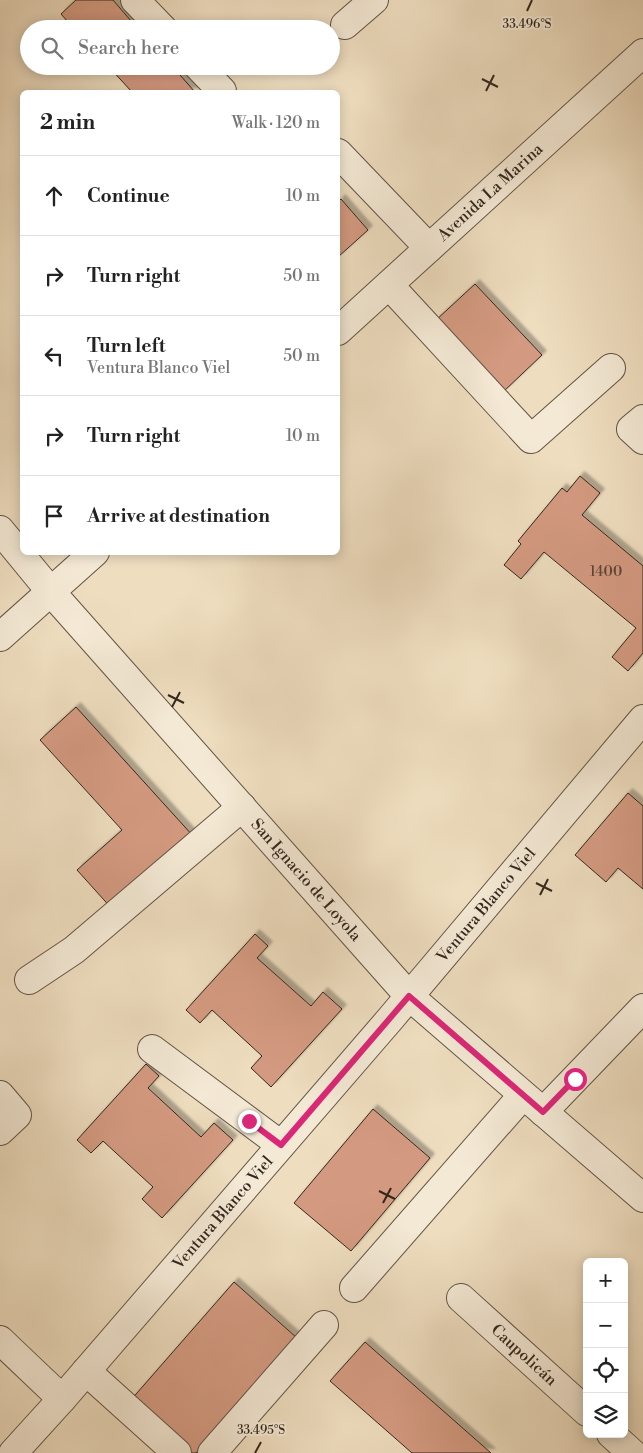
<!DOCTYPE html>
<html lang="en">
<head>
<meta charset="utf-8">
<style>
  :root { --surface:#fff; --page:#f2f2f2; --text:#222; --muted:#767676; --line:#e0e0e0 }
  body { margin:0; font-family:"Libre Bodoni",serif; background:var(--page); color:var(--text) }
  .controls { position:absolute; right:15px; bottom:15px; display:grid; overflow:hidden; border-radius:8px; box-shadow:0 2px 12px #0003 }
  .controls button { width:45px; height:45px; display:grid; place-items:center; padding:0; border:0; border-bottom:1px solid var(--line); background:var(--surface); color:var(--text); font:25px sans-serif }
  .stop { position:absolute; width:15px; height:15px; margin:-11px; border:4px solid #db2777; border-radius:50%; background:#fff }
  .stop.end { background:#db2777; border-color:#fff; box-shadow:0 1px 5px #0008 }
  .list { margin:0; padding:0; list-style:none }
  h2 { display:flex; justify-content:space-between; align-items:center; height:65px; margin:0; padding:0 20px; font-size:21px }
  h2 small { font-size:16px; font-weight:400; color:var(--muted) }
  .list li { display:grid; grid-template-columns:32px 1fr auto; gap:15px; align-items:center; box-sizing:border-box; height:80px; padding:0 20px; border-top:1px solid var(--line) }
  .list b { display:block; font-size:19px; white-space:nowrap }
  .list p { margin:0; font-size:16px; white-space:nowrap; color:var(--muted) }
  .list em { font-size:16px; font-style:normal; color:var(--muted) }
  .icon { flex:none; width:28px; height:28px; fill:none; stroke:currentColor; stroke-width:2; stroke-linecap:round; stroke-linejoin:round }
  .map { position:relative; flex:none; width:643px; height:1453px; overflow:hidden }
  .search { position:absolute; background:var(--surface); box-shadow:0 2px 12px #0003; left:20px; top:20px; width:320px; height:55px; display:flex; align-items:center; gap:12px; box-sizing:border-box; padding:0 18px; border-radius:28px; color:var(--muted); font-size:19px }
  .panel { position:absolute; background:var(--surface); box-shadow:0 2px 12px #0003; left:20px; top:90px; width:320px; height:465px; border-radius:8px }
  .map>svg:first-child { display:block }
</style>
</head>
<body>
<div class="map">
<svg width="643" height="1453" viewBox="0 0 643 1453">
  <defs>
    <filter id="shadow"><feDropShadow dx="4.5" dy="-4.5" stdDeviation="1" flood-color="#0004"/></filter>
  </defs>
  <rect width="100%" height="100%" fill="#eeddbf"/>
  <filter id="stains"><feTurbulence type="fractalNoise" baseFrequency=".004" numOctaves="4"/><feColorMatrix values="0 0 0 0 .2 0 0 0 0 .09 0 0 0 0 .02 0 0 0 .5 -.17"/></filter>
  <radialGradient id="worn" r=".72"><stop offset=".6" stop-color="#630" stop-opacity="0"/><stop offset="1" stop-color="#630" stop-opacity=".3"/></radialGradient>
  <g fill="#d49a81" stroke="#33271d" filter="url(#shadow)">
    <polygon points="76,0 113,0 138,29 74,29 61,14"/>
    <polygon points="108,66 172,66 195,92 132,92"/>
    <polygon points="341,199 368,230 338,257 338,202"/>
    <polygon points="475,284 542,355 503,392 435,321"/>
    <polygon points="580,476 600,493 582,515 643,566 643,653 628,671 612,657 636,628 544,552 521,579 504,565 521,544 518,541 562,488 567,492"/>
    <polygon points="76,707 194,837 113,910 77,870 122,830 40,740"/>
    <polygon points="628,793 643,806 643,889 618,868 606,882 575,855"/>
    <polygon points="255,934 268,946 257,958 311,1006 323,992 342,1009 271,1087 251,1068 262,1056 212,1010 200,1023 186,1010"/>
    <polygon points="146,1064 159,1076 148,1088 201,1137 214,1123 233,1140 162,1218 142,1199 153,1187 103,1141 91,1153 77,1140"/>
    <polygon points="373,1109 430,1158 351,1251 294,1203"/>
    <polygon points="234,1282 297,1338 196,1453 190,1453 130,1401"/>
    <polygon points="365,1342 491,1453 412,1453 330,1381"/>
  </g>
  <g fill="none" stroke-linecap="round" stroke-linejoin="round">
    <defs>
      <g id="minor">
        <polyline points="135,0 163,29"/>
        <polyline points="345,25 374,0"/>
        <polyline points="198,66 222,91"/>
        <polyline points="338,153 429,248"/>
        <polyline points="389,285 531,439 611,368"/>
        <path id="s1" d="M338,331L643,53"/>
        <polyline points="643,419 631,429 643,440"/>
        <path id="s2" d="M0,530L51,592L409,996L643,1198"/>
        <polyline points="0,637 95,552"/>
        <polyline points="29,980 74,950 242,807"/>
        <polyline points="152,1049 281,1145"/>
        <polyline points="0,1095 17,1115 0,1131"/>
        <polyline points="543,1112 643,1008"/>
        <polyline points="354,1288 523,1095"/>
        <path id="s3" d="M461,1298L587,1412"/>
        <polyline points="0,1340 62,1399"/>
        <polyline points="86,1371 177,1453"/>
        <polyline points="611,1434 632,1453"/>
        <path id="s4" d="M13,1453L62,1399L391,1018L643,719"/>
        <polyline points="212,1453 324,1325"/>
      </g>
    </defs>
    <use href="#minor" stroke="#625446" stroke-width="30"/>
    <use href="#minor" stroke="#f4e9d5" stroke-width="28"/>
  </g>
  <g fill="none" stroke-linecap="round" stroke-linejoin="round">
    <polyline stroke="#db2777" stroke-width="6" points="249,1121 281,1145 409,996 543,1112 575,1079"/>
  </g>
  <path fill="none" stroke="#33271d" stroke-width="2" d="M527,11L532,0M482,79L498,87M486,91L494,75M168,695L184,703M172,707L180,692M536,883L552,891M540,895L548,879M379,1191L395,1199M383,1203L391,1188M255,1453L261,1442"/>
  <g text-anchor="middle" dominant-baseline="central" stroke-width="4" stroke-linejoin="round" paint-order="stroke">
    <g font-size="14" fill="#5b4436">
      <text x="606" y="572">1400</text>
    </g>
    <g font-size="16" fill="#33271d" stroke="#f4e9d5">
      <text stroke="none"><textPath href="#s1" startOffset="206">Avenida La Marina</textPath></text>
      <text stroke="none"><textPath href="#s2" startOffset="465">San Ignacio de Loyola</textPath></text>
      <text stroke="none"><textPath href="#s4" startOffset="724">Ventura Blanco Viel</textPath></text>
      <text stroke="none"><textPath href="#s4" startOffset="319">Ventura Blanco Viel</textPath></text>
      <text stroke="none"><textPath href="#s3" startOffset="85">Caupolicán</textPath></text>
    </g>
  </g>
  <g font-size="12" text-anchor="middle" fill="#33271d" stroke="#f4e9d5" stroke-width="4" stroke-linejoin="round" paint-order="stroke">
    <text x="527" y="28">33.496°S</text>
    <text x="261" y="1434">33.495°S</text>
  </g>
  <rect width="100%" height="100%" filter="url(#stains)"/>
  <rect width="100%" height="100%" fill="url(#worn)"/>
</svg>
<div class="controls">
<button>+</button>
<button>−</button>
<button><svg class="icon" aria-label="locate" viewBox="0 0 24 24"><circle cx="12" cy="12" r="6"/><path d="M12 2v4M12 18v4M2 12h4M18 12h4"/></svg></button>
<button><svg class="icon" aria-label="layers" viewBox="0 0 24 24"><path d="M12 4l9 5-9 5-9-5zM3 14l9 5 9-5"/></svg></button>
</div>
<div class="stop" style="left:575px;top:1079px"></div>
<div class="stop end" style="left:249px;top:1121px"></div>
<div class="search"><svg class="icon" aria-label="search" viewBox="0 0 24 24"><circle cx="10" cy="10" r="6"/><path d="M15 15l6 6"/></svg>Search here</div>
<section class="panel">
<h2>2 min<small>Walk · 120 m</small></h2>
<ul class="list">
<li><svg class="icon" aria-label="ahead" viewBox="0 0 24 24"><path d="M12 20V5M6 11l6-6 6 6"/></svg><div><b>Continue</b></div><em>10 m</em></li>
<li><svg class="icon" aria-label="right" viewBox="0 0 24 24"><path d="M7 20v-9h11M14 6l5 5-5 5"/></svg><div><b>Turn right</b></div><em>50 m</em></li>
<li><svg class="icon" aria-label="left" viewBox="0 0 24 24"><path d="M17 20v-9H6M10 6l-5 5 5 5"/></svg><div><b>Turn left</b><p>Ventura Blanco Viel</p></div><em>50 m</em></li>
<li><svg class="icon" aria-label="right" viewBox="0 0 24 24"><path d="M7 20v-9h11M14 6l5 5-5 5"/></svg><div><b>Turn right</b></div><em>10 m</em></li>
<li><svg class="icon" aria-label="arrive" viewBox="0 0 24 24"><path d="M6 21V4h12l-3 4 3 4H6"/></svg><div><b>Arrive at destination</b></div></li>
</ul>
</section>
</div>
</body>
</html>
